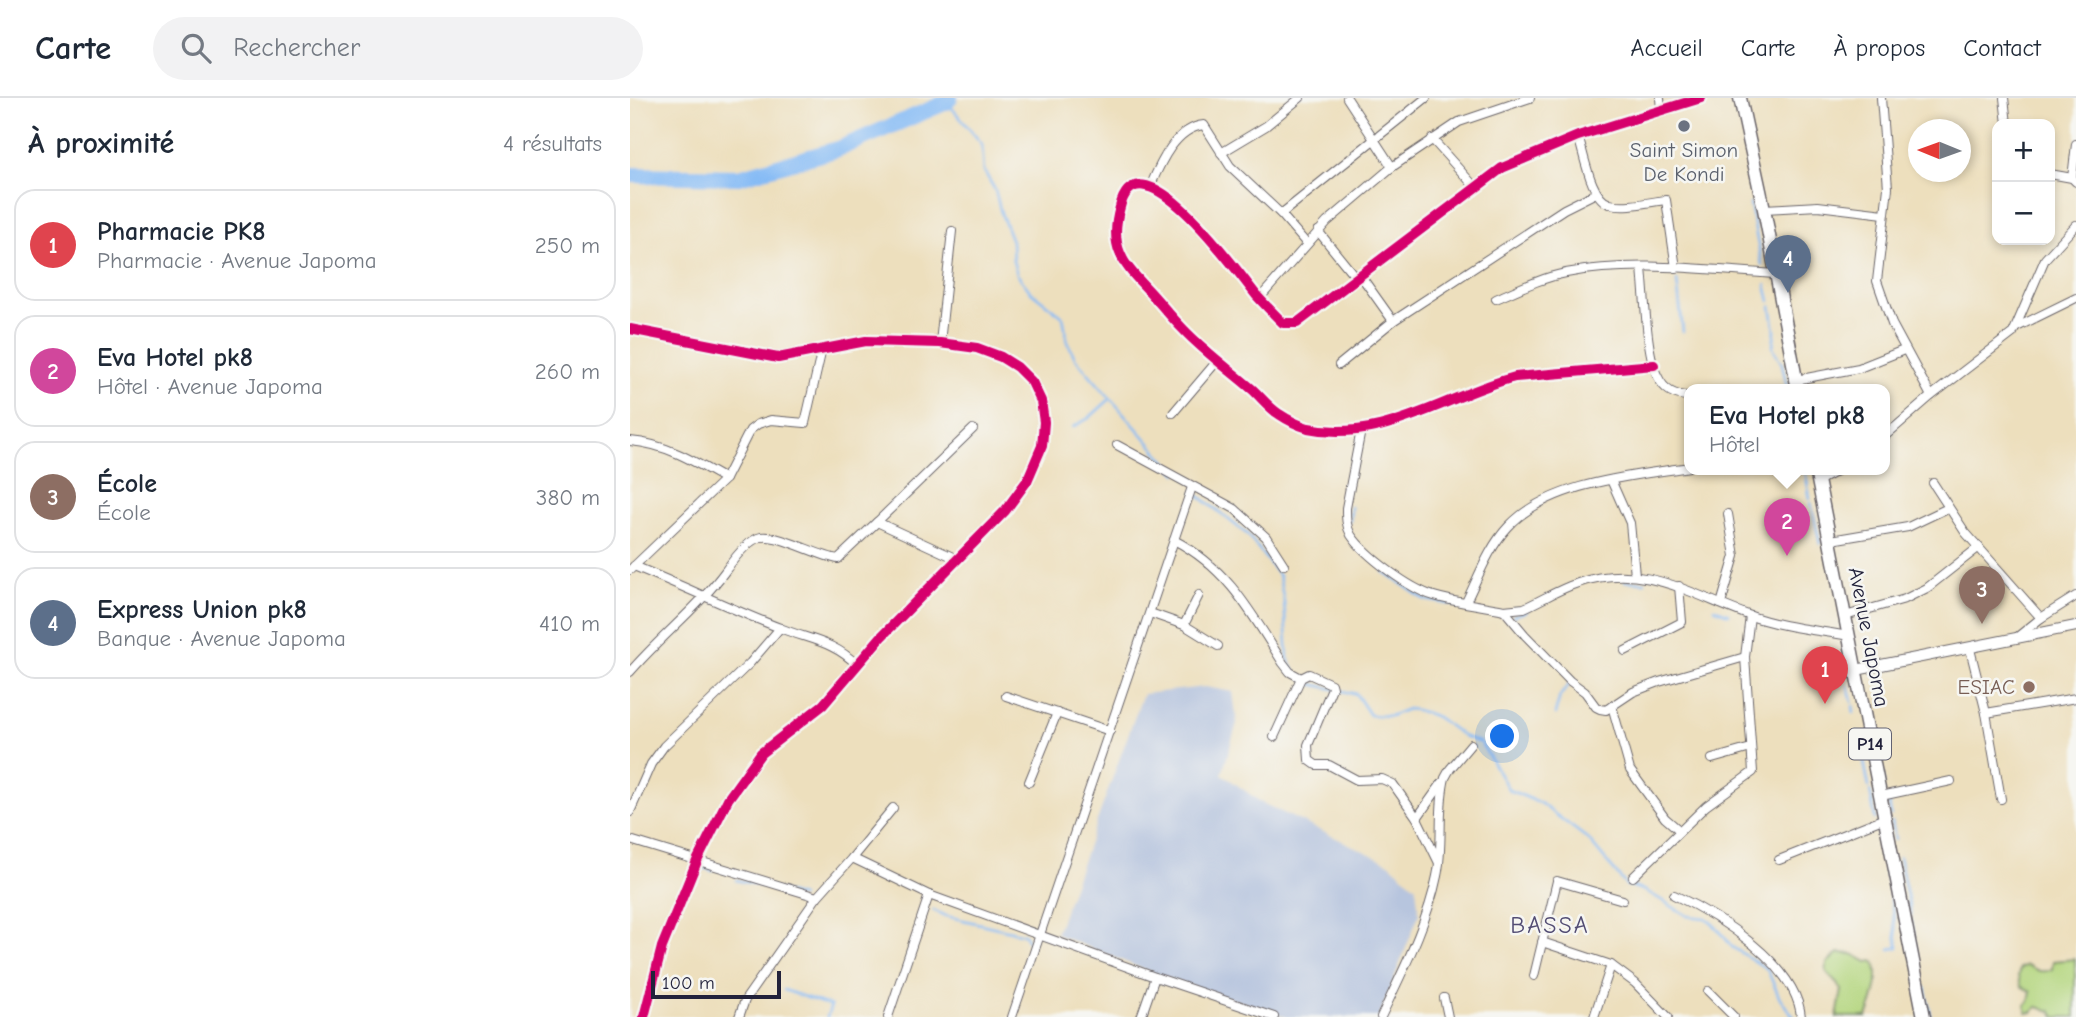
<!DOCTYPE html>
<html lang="fr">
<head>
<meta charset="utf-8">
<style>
  :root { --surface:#fff; --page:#f2f2f3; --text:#1f2937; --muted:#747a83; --line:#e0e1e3; --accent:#7c3aed }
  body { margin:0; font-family:"Comic Neue",sans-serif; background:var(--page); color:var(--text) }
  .controls { position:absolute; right:21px; top:21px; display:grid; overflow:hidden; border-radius:14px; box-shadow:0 4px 10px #0003 }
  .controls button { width:63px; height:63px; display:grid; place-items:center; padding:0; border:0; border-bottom:2px solid var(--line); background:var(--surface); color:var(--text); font:35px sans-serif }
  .compass { position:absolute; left:1278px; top:21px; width:63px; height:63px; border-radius:50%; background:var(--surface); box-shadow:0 4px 10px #0003; rotate:271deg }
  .scale { position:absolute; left:21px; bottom:18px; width:130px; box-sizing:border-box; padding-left:7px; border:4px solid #22223b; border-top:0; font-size:19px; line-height:24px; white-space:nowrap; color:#22223b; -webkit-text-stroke:5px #f6f6f2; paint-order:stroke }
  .you { position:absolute; left:873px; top:639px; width:24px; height:24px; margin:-18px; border:5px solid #fff; border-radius:50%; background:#1a73e8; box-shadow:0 0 0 10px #1a73e833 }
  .badge { display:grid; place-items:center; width:46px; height:46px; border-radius:50%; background:var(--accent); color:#fff; font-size:23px; font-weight:700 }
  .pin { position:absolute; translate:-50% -58px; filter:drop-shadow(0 2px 4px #0008) }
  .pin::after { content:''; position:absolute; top:37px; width:24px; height:21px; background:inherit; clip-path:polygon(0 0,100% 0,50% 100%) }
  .popup { position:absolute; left:1054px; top:286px; width:206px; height:91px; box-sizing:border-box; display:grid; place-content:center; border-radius:14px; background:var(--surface); filter:drop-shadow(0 2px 5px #0005); font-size:23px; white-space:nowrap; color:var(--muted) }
  .popup b { font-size:26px; color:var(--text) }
  .popup::after { content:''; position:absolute; left:50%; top:100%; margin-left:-14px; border:14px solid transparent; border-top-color:var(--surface) }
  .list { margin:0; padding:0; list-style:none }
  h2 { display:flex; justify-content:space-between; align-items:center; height:91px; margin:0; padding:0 28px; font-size:30px }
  h2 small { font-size:23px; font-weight:400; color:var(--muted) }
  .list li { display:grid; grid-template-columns:46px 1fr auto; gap:21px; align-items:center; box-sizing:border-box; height:112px; margin:0 14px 14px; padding:0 14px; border:2px solid var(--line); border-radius:21px }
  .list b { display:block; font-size:26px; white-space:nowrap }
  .list p { margin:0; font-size:23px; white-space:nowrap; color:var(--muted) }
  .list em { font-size:23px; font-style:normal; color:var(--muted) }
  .icon { flex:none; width:38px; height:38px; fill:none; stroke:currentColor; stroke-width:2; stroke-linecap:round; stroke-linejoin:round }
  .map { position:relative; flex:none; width:1446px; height:919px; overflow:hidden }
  header { display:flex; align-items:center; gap:42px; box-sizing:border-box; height:98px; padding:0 35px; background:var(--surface); border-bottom:2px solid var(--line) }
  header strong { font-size:33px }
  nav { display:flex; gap:38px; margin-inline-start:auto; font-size:24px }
  .search { width:490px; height:63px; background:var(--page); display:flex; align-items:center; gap:18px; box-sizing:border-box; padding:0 24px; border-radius:38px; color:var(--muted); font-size:26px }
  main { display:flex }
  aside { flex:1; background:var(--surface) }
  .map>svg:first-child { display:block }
</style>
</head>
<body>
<header>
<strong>Carte</strong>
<div class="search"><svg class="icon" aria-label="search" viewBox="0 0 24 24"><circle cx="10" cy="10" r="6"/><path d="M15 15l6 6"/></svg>Rechercher</div>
<nav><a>Accueil</a><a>Carte</a><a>À propos</a><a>Contact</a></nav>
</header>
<main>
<aside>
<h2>À proximité<small>4 résultats</small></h2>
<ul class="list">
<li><span class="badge" style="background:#e0444e">1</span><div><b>Pharmacie PK8</b><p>Pharmacie · Avenue Japoma</p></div><em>250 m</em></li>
<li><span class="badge" style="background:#d1479c">2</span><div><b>Eva Hotel pk8</b><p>Hôtel · Avenue Japoma</p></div><em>260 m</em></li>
<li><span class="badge" style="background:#8d6e63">3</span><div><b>École</b><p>École</p></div><em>380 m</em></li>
<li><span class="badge" style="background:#5c6f8a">4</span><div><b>Express Union pk8</b><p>Banque · Avenue Japoma</p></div><em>410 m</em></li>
</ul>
</aside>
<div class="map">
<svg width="1446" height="919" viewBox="0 0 1446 919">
  <rect width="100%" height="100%" fill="#f6f6f2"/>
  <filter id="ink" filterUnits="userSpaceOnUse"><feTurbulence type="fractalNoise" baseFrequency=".0143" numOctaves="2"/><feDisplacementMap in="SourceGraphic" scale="14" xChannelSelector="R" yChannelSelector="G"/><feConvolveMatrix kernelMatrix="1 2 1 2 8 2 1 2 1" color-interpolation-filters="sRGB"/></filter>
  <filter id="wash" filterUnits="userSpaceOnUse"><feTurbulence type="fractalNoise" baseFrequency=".00686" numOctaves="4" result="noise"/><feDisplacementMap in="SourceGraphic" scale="28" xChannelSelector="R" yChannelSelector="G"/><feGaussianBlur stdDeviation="1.57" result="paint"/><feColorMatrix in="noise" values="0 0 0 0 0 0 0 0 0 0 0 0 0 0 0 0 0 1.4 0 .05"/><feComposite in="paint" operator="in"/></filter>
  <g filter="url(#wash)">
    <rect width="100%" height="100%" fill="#eddfbd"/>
    <polygon fill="#b7c5de" points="575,589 603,594 607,625 592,676 632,705 759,765 786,789 789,816 749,919 657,919 533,879 426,836 513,596"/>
    <g fill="#b3d57d" stroke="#6a7c5c" stroke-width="2">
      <path d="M1208,855L1223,856L1237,864L1244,863C1252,877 1243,905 1237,919H1207L1212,892L1196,873L1197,865Z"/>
      <path d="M1445,861V919H1425L1422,913L1407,909L1403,914L1397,915L1395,907L1399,904L1401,894L1391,888L1388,878L1390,870L1397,867C1406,872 1412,876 1422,871L1423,863Z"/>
    </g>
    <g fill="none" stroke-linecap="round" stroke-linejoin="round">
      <g stroke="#86bbf5" stroke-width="2.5">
        <polyline points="317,4 352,46 354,73 365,92 371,115 382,143 383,163 387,176 400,193 433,219 438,245 445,260 547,376"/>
        <polyline points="1120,106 1132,167"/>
        <polyline points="1047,183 1053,234"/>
        <polyline points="1136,187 1140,203"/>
        <polyline points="1141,208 1145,233 1143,248"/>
        <polyline points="1143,250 1152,266 1157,289"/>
        <polyline points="443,329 459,320 479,302"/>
        <polyline points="1175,372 1180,401"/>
        <polyline points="564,394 618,437 649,478 654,504 658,561 664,573"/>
        <polyline points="1181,405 1190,446"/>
        <polyline points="720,423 721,409"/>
        <polyline points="754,474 795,502 830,508"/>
        <polyline points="995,483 1015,484"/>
        <polyline points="1084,510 1099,516"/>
        <polyline points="883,518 897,513"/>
        <polyline points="674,582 681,586 726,596 740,617 760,618 778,611 786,612 807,619 833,638 851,645 879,692 910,705 958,741 996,787 1016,793 1058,818 1076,820 1089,832 1102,849 1137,871 1150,901 1164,919"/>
        <polyline points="1218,587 1222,604"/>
        <polyline points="1223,608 1224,615"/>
        <polyline points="925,616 930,598 941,584"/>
        <polyline points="1228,634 1239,689"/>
        <polyline points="1252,676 1254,685"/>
        <polyline points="1240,693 1245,721"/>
        <polyline points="1258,701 1261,717"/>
        <polyline points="1262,724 1265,742"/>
        <polyline points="1247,727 1259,791"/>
        <polyline points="1269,759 1281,817"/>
        <polyline points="68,775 75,770 83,773"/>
        <polyline points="106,782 134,788"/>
        <polyline points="139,790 171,799"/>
        <polyline points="303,812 316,818 394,836 398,843"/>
        <polyline points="1281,822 1291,873"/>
        <polyline points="1260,851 1268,849 1260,794"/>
        <polyline points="1295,890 1301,919"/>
        <polyline points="154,892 201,908 197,919"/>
      </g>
      <polyline stroke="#86bbf5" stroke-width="16" points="0,77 109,79 208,51 317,4 320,0"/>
    </g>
  </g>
  <g filter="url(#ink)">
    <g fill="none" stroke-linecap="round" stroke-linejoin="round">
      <defs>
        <g id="minor">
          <polyline points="717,0 762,69"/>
          <polyline points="1030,0 1031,12"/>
          <polyline points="1251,0 1258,90 1247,183 1262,226 1301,298"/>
          <polyline points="1374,0 1377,26"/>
          <path d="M948,38C954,56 961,102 980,106C996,110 1019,104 1036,102L1046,170"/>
          <polyline points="802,41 845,89"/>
          <polyline points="591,55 636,28 670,0"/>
          <polyline points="1420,76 1442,80 1446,84"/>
          <polyline points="1442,80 1446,46"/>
          <path d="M520,89C530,66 545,30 574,27L600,68L651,116L676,145"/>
          <polyline points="1134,111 1188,108 1254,116"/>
          <polyline points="651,116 796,0"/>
          <polyline points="688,133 727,181"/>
          <path d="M1012,170C1015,197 1016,257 1028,279C1034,292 1045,298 1059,298"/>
          <polyline points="731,178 763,223"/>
          <polyline points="629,201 697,124 762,69 829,24 900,0"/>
          <path d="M866,201C889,191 911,180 936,175C1004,162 1077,172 1146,176"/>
          <polyline points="1387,229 1446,200"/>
          <polyline points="0,231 148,260 236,243 310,245 347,250 371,259 387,269 402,284 411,303 414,324 412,348 397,383 375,413 251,539 193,607 131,655 98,701 67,763 32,849 14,919"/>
          <polyline points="310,245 322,133"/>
          <polyline points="709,267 763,223 934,111 966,95"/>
          <path d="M1024,267L885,279C817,297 752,346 678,330C668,327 658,322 649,316C639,310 631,299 622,291C600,272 575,254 554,232C542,220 531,206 519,193C509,182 496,170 490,155C484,141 486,123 490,109C509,33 612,180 627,198C635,207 644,216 653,225H667L872,70L948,38L1071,0"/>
          <polyline points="1166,282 1229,270 1274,252"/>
          <polyline points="543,315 588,262"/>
          <path d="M731,332L716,410C716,420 716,428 721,437C735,458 780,491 804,498C827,505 851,507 874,512L894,510C912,502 929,491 948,485C1013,463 1060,496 1118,517C1150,529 1186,532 1219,538"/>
          <polyline points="1255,338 1301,298 1383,235 1415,161 1446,127"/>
          <path d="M0,343C36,346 64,363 95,381"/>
          <polyline points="487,347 605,411 636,439 654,467"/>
          <polyline points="981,382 1000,425 1005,477"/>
          <polyline points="1188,383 1209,372"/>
          <polyline points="1303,385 1335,434 1411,520"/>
          <path d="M544,442C598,470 622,516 653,565L660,574L671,580"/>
          <polyline points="1201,442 1278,429 1318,410"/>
          <polyline points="327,461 247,424 343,331"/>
          <path d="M4,468C53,488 101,511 150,530C179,542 204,543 227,567"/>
          <polyline points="0,472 95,381 120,332 128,326 141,322 175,325 192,251"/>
          <path d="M836,504C848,480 859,449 878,429C919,384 1002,378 1059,369"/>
          <polyline points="1091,506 1105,458 1098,416"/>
          <polyline points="874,512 895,537 940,583 955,594 966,609 970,611 976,612 1003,594 1029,584 1115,559"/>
          <polyline points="520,515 554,527 588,548"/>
          <polyline points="1215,518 1275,501 1297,490 1349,449"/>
          <polyline points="554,527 569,497"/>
          <polyline points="1386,540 1411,520 1446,498"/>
          <polyline points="1340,551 1356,615 1371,701"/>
          <polyline points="995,553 1052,524 1049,488"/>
          <path d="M0,574C31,538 68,510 96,472C103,462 118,442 131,439C149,436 188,458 208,461L247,424"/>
          <polyline points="376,598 480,633"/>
          <polyline points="982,608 1000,672 1035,720 1049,732"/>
          <polyline points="1356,615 1446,600"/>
          <polyline points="644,639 671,580 679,576 701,586 702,590 678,647 679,662 686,667 699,667 727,682 752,681 763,686 787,720 809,765"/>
          <polyline points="1082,661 1121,650"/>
          <polyline points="399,684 427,615"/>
          <polyline points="1251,698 1321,683"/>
          <polyline points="0,714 21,666 34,648 120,565 150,530"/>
          <polyline points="787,720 812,685"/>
          <polyline points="0,742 187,799"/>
          <polyline points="222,760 299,797 525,879 644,919"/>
          <polyline points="1149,762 1255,720"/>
          <polyline points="1003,779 1076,708 1123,674 1115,559 1120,518"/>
          <path d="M1044,797C1088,817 1167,867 1171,919"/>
          <polyline points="912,844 981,867 1005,885 1038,919"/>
          <polyline points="904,878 927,783 993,802"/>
          <polyline points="1078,893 1104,919"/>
          <polyline points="814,900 818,919"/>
          <polyline points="109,919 115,902 187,799 222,760 263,710"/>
          <polyline points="258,919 299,797"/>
          <polyline points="382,919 562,389"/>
          <polyline points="511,919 525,879"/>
          <path d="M751,919C772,874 797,827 807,778C814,746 807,712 815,680L820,671L841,646"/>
          <polyline points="964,919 981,867"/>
        </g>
        <polyline id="tertiary" points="1226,572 1446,528"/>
        <g id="primary">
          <polyline points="1110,0 1134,111 1168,292"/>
          <polyline points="1186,372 1294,919"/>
        </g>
      </defs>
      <use href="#minor" stroke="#696468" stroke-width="10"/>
      <use href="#tertiary" stroke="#696468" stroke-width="12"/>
      <use href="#primary" stroke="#696468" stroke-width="15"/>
      <use href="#minor" stroke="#fff" stroke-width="8"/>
      <use href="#tertiary" stroke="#fff" stroke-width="10"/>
      <use href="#primary" stroke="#fff" stroke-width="12"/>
      <defs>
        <g id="cycleway">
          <polyline points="0,231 148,260 236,243 310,245 347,250 371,259 387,269 402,284 411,303 414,324 412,348 397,383 375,413 251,539 193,607 131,655 98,701 67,763 32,849 14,919"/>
          <path d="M1024,267L885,279C817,297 752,346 678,330C668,327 658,322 649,316C639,310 631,299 622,291C600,272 575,254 554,232C542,220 531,206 519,193C509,182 496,170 490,155C484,141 486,123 490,109C509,33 612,180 627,198C635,207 644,216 653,225H667L872,70L948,38L1071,0"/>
        </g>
      </defs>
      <use href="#cycleway" stroke="#f6f6f2" stroke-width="15"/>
      <use href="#cycleway" stroke="#d6006c" stroke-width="10"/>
    </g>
  </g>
  <circle fill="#6b7280" stroke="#f6f6f2" stroke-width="2.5" cx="1054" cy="28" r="7"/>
  <circle fill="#8d6e63" stroke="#f6f6f2" stroke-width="2.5" cx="1399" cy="589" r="7"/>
  <g text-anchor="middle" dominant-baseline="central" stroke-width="5" stroke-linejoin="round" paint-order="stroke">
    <rect fill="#f6f6f2" stroke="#626272" stroke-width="2" x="1219" y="630.5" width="42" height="31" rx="5"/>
    <g font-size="19" font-weight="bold" fill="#22223b">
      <text x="1240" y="646">P14</text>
    </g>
    <g font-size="21" fill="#5b616d" stroke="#f6f6f2">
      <text x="1054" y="52">Saint Simon<tspan x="1054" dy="24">De Kondi</tspan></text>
    </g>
    <g font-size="21" fill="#22223b" stroke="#f6f6f2">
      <text transform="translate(1239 539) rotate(79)">Avenue Japoma</text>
    </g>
    <g font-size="21" fill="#785e54" stroke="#f6f6f2" text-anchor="end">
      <text x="1385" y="589">ESIAC</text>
    </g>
    <g font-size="24" letter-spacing="2" fill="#534d74" stroke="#f6f6f2">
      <text x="920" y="827">BASSA</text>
    </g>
  </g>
</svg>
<div class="controls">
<button>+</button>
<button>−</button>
</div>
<svg class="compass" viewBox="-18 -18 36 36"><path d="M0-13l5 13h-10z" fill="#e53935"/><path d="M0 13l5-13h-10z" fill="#747a83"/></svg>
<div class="scale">100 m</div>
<div class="you"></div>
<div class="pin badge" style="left:1195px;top:606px;background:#e0444e">1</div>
<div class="pin badge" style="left:1157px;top:458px;background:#d1479c">2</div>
<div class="popup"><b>Eva Hotel pk8</b>Hôtel</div>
<div class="pin badge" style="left:1352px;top:526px;background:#8d6e63">3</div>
<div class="pin badge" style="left:1158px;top:195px;background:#5c6f8a">4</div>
</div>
</main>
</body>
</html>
